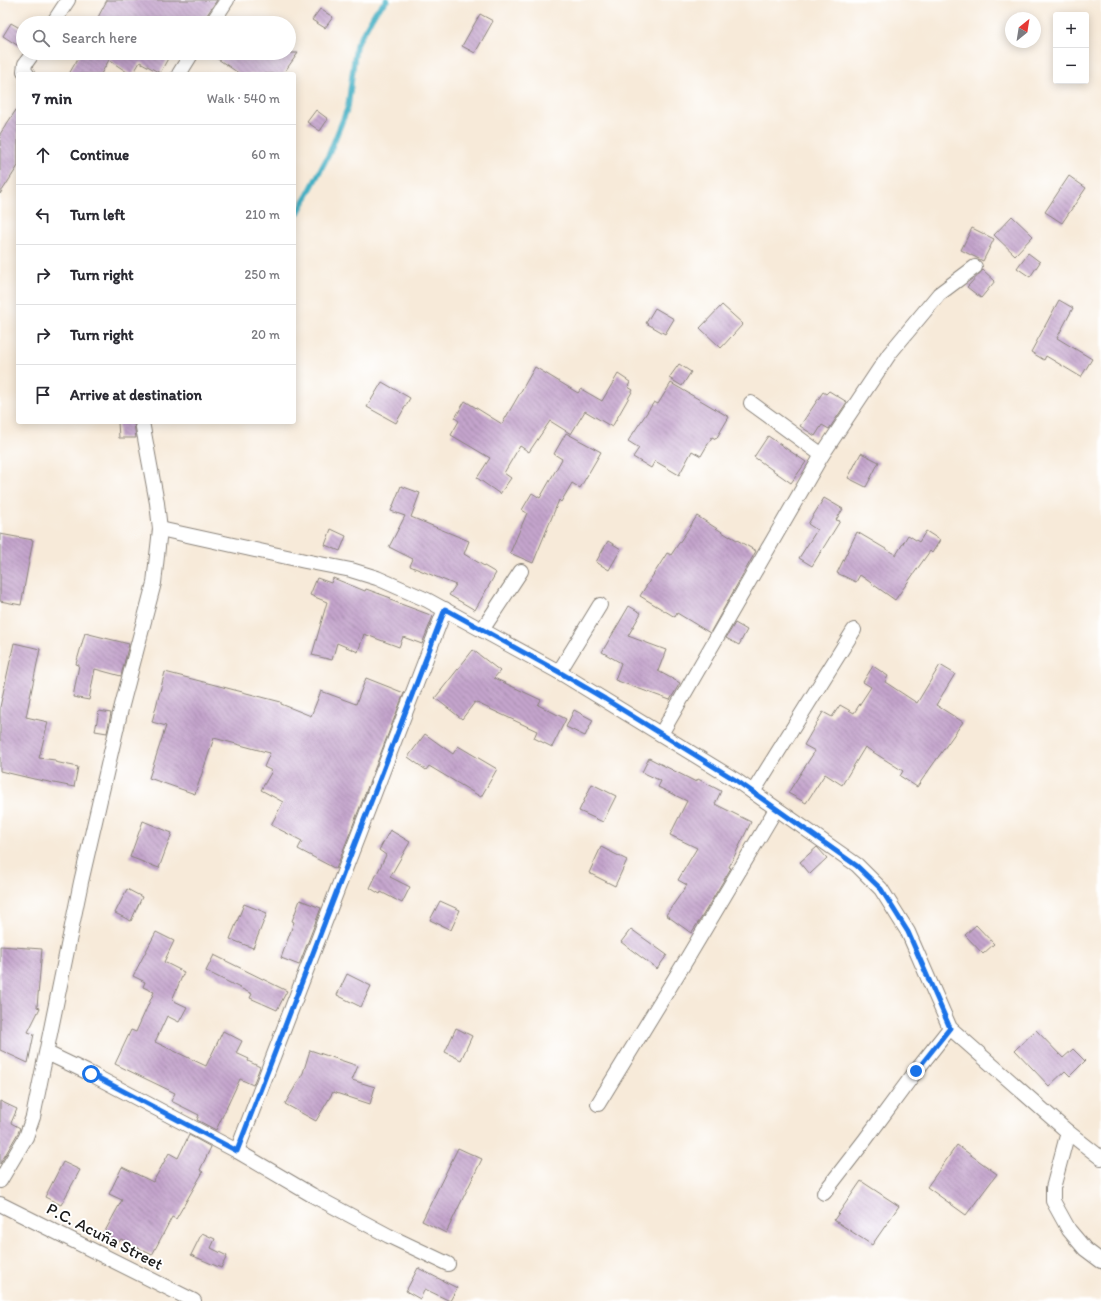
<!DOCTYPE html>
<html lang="en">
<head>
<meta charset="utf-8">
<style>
  :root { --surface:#fff; --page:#f7f7f7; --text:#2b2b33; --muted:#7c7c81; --line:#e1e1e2 }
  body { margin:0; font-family:Itim,sans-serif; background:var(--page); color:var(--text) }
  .controls { position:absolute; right:12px; top:12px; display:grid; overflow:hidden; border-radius:4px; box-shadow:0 2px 10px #0003 }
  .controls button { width:36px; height:36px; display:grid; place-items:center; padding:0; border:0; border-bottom:1px solid var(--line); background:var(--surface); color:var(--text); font:20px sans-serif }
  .compass { position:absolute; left:1005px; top:12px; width:36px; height:36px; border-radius:50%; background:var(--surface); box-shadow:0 2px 10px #0003; rotate:30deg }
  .stop { position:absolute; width:12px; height:12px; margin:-9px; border:3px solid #1a73e8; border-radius:50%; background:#fff }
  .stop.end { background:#1a73e8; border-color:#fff; box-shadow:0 1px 4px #0008 }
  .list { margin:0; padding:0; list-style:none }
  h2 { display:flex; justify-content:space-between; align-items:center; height:52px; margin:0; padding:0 16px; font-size:17px }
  h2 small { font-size:13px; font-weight:400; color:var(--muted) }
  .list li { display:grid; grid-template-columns:26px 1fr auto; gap:12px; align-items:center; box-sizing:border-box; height:60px; padding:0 16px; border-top:1px solid var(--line) }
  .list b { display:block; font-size:15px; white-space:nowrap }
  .list em { font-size:13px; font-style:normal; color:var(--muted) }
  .icon { flex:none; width:22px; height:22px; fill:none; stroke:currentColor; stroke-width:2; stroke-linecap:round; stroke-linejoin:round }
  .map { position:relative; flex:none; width:1101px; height:1301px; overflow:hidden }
  .search { position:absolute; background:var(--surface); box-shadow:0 2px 10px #0003; left:16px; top:16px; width:280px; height:44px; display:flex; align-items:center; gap:10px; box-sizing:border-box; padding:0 14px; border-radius:22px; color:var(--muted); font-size:15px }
  .panel { position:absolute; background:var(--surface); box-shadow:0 2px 10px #0003; left:16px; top:72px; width:280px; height:352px; border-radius:4px }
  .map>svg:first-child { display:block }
</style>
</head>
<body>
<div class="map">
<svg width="1101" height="1301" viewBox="0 0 1101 1301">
  <defs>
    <pattern id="building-back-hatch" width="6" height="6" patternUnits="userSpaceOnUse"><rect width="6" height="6" fill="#c4a4cc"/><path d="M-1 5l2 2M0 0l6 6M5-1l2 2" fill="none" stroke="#9e85a5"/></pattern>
  </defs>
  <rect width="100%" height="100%" fill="#fff"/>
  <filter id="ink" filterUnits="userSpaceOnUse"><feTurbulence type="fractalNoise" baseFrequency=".025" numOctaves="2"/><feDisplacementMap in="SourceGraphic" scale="8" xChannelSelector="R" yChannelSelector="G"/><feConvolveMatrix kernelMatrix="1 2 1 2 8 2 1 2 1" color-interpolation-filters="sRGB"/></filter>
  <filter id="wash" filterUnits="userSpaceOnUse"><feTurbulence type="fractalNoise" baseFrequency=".012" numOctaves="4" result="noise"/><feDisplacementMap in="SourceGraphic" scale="16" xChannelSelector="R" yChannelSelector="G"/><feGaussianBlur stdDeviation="0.9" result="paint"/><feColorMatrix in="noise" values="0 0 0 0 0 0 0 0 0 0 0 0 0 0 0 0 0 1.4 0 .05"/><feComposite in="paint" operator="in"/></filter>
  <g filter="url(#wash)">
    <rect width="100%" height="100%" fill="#f7ead9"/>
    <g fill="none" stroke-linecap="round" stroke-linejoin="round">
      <polyline stroke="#45b0c4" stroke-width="5.5" points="298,213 329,154 348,107 356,45 376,11 387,0"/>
    </g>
    <g id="blocks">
      <g fill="url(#building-back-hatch)">
        <polygon points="107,0 217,0 205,18 204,23 95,23"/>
        <polygon points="320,9 333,17 325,28 312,20"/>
        <polygon points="480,14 493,21 475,53 462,46"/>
        <polygon points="11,23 23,30 23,49 3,36"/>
        <polygon points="81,53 171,53 160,73 140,62 133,74 130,74 109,60 101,74 69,74"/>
        <polygon points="209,53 298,53 283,74 240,74"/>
        <polygon points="18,107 18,166 0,194 0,134"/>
        <polygon points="316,110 328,119 320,131 307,122"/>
        <polygon points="1069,176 1086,188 1062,223 1045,212"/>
        <polygon points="1012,216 1033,236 1015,255 994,235"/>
        <polygon points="972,228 994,239 983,261 961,250"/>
        <polygon points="1028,253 1040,262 1030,277 1017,268"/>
        <polygon points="983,270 995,281 981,298 967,287"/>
        <polygon points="1059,300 1073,308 1057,338 1092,359 1081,377 1046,356 1044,360 1031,352"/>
        <polygon points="722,305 743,324 721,348 700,328"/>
        <polygon points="655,308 674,319 665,334 646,323"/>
        <polygon points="679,364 691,372 682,386 669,378"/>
        <polygon points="535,367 578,393 581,389 602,401 618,374 630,382 628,387 633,390 612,427 585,411 571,434 550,421 529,452 520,446 504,473 511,478 500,494 477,478 490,458 451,435 459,421 455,418 465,401 502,424"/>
        <polygon points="382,382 410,398 396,423 367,407"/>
        <polygon points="671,383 729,417 716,439 712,437 701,456 692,451 679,475 655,461 651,468 633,457 639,448 628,441 654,402 658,404"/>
        <polygon points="829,391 847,402 829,429 822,425 815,436 800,426 823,392 826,394"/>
        <polygon points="118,422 134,422 136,438 119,438"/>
        <polygon points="566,433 601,452 580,488 572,483 561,502 559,500 533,563 510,553 527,513 522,510 532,493 540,498 562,459 554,454"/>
        <polygon points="768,436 806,462 791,483 754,457"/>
        <polygon points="861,453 879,462 866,487 848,478"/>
        <polygon points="401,486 420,493 411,517 469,541 464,554 496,573 475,610 449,595 456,585 410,566 413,559 389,547 405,516 391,511"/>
        <polygon points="824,498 843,509 836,520 840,521 812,566 799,558 817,530 808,524"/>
        <polygon points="697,516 730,537 730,536 756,551 710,633 677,613 675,617 640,596 667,553 671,555"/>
        <polygon points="331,529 346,536 340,551 325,545"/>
        <polygon points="926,531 940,540 932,553 930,551 895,600 860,575 856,582 837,573 857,532 896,555 908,535 919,542"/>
        <polygon points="0,534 33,540 21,605 0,601"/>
        <polygon points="608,541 621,549 609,570 596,562"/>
        <polygon points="317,578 331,583 333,578 365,591 366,589 391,598 390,600 433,616 422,644 403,637 399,647 364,634 358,652 337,643 332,660 312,655 327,602 310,595"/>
        <polygon points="629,606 641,613 628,636 666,650 658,671 680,683 670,700 615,680 621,663 602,652"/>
        <polygon points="735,623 747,630 739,645 726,638"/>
        <polygon points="85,633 129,644 121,676 95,669 89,700 73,697 79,665 76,664"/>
        <polygon points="14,643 40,649 26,717 48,722 39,758 55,760 55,762 78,767 74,787 34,779 0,771 0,707"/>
        <polygon points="473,650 500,671 494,678 541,700 538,705 566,719 552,747 534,738 537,731 475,702 462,719 435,698"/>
        <polygon points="940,665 955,674 936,705 963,722 917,787 900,776 903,771 865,747 842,785 825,774 806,803 788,793 815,751 804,745 823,712 832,717 840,705 854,713 871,687 863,682 873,666 888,676 885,682 917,703"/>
        <polygon points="165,672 281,702 281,704 311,716 321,691 356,704 366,678 404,693 336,869 298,849 302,841 271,825 283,802 261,790 272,771 264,767 270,753 214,738 195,794 149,778 166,726 152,722"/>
        <polygon points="574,710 593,720 585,736 566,727"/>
        <polygon points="99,711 111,713 107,733 95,731"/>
        <polygon points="425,734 453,754 458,746 497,769 481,797 429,766 426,770 408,757"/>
        <polygon points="649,758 696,782 698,779 721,791 715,804 751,822 729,867 731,868 700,920 691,933 666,915 687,885 678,880 697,848 670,835 687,801 658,787 661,781 642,772"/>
        <polygon points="592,784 616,796 603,822 579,811"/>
        <polygon points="143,821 172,833 159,868 130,857"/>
        <polygon points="390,830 410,842 390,877 410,887 402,903 381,892 380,894 370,888 386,855 379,850"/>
        <polygon points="601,847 627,860 615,886 589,873"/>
        <polygon points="817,847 827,858 810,874 800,862"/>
        <polygon points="127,889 142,897 131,921 115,913"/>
        <polygon points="300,900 321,908 299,965 281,958 294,922 292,921"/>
        <polygon points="440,901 460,910 451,930 430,920"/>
        <polygon points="244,904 267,913 253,948 230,939"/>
        <polygon points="976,925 994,944 983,954 965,935"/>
        <polygon points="631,929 667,955 657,969 621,942"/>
        <polygon points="156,932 174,941 164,962 184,972 172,1000 187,1007 179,1022 167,1016 155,1042 206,1066 223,1031 242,1041 236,1053 249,1059 248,1061 260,1067 253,1085 240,1079 216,1130 197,1120 199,1115 171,1101 175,1093 115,1064 131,1030 136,1032 154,992 143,987 145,982 133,976"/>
        <polygon points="0,946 42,949 37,1007 40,1008 28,1032 34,1034 28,1063 0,1050"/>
        <polygon points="214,955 287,991 277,1010 250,998 252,994 206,971"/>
        <polygon points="347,974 371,986 361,1007 337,995"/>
        <polygon points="456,1028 472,1036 461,1060 445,1052"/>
        <polygon points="1036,1030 1063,1058 1073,1049 1085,1061 1070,1076 1065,1071 1049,1086 1015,1050"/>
        <polygon points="310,1050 358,1066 352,1080 375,1087 370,1104 333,1092 316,1121 285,1104 303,1073"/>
        <polygon points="0,1101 17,1109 11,1123 20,1128 18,1133 0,1164"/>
        <polygon points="189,1135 211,1147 200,1170 203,1172 176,1219 172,1217 152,1255 121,1239 119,1242 104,1233 122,1200 109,1194 122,1167 153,1182 169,1153 178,1158"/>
        <polygon points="957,1145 997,1174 966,1215 927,1187"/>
        <polygon points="458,1148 482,1159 446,1233 422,1221"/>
        <polygon points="63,1162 80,1170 61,1205 45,1197"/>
        <polygon points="861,1181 899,1206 872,1245 834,1220"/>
        <polygon points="202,1233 215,1239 211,1248 227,1256 221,1268 191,1255"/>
        <polygon points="418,1268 457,1288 450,1301 425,1289 420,1299 406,1291"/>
      </g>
    </g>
  </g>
  <g filter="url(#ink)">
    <use href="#blocks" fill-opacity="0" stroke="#8a837a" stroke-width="1"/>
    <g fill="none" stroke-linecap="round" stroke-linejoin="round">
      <defs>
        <g id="minor">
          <polyline points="53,23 68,0"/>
          <polyline points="212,23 227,0"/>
          <polyline points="27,74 24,71 25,64 33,53"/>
          <polyline points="179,74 192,53"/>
          <polyline points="751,403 822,455"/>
          <polyline points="160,529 305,561 351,570 377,578 427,600 559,672 737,781 857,865 881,889 908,932 950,1028 1068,1132 1101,1158"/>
          <polyline points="482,630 521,571"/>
          <polyline points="559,672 600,605"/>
          <polyline points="661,734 822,455 890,353 939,294 975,267"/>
          <polyline points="753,792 854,630"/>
          <polyline points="47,1053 91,1074 237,1151 312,1195 389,1236 448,1264"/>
          <polyline points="598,1104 688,957 776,809"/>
          <polyline points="1068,1132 1053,1188 1053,1201 1069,1230 1085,1249 1101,1261"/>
          <polyline points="237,1151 445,609"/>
          <polyline points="0,1181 26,1137 33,1117 81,882 121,709 154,583 160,529 157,503 142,422"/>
          <polyline points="824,1193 865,1140 916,1071 950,1028"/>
          <polyline points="0,1204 194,1301"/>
        </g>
      </defs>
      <use href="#minor" stroke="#8a837a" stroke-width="16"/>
      <use href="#minor" stroke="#fff" stroke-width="14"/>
    </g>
  </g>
  <g fill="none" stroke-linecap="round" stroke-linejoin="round" filter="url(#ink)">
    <polyline stroke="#1a73e8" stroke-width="5" points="91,1074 237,1151 445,609 559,672 605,699 737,781 857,866 881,889 908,932 950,1028 916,1071"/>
  </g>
  <g text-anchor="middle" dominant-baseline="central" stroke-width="4" stroke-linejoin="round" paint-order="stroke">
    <g font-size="17" fill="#1c1c1c" stroke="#fff">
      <text transform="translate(105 1236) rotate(27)">P.C. Acuña Street</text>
    </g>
  </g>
</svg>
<div class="controls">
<button>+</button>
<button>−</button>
</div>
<svg class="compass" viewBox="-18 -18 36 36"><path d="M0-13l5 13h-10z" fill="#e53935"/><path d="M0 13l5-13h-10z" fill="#7c7c81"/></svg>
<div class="stop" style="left:91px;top:1074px"></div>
<div class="stop end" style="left:916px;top:1071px"></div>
<div class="search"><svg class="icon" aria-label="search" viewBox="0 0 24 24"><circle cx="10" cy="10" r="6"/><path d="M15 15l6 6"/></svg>Search here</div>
<section class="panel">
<h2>7 min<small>Walk · 540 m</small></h2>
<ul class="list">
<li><svg class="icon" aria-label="ahead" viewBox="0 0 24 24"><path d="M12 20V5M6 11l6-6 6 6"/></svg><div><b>Continue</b></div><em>60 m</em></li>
<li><svg class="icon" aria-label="left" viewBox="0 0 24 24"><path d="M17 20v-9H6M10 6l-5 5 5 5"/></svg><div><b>Turn left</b></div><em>210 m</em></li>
<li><svg class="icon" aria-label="right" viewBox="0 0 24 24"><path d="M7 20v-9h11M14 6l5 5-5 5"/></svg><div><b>Turn right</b></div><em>250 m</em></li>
<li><svg class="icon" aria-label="right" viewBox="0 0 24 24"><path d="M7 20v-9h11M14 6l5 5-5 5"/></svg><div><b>Turn right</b></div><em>20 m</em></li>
<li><svg class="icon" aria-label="arrive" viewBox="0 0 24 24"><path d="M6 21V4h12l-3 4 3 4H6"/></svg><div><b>Arrive at destination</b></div></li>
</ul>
</section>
</div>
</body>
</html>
